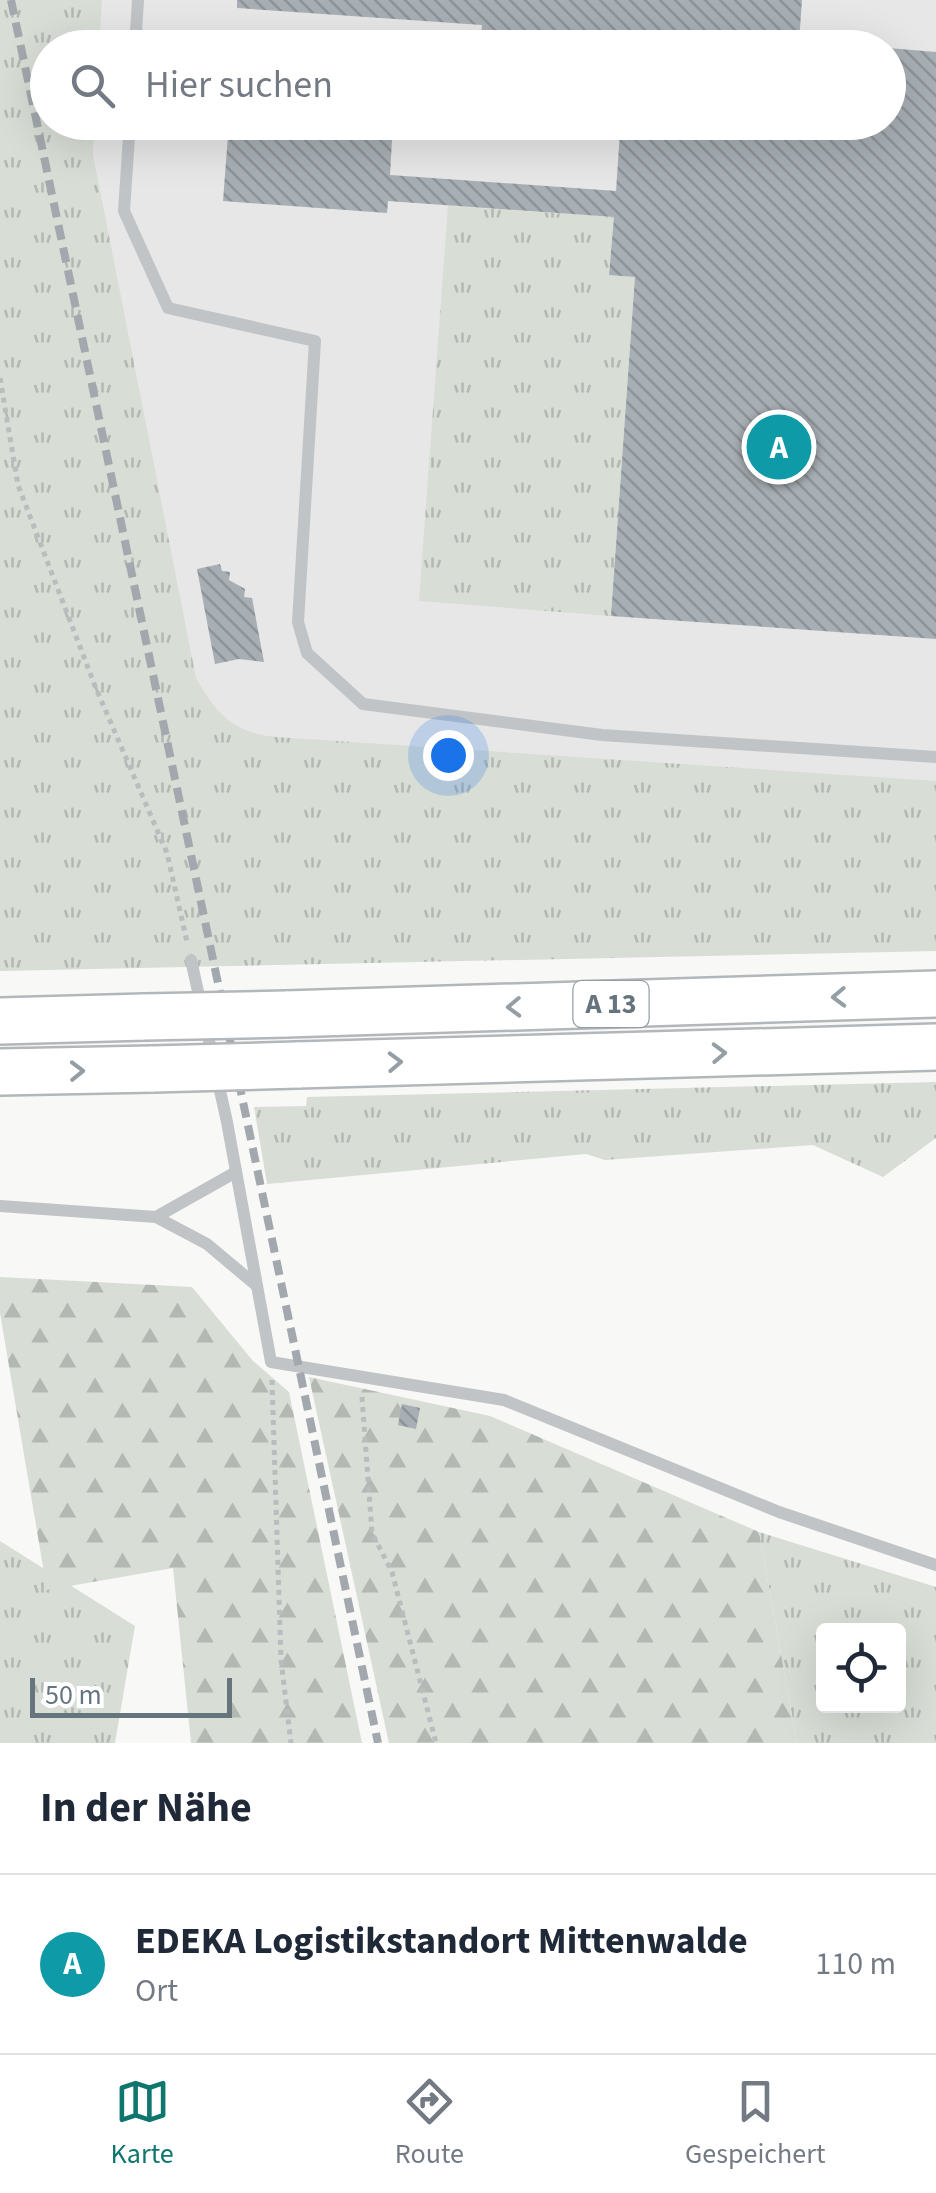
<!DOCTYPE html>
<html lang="de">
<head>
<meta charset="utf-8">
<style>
  :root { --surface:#fff; --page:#f2f2f3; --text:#1f2937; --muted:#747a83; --line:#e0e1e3; --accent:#0f766e }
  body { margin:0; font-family:"Source Sans 3",sans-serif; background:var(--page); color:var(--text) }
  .controls { position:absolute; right:30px; bottom:30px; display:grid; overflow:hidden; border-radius:10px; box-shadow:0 10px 40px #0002 }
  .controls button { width:90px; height:90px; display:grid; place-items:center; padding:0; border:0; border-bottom:2px solid var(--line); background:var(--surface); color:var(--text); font:50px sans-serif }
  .scale { position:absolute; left:30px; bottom:25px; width:202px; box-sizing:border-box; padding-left:10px; border:5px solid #66747e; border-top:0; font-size:28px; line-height:35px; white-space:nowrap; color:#66747e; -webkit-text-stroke:8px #fff; paint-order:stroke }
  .you { position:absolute; left:448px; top:755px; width:35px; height:35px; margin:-25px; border:8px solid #fff; border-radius:50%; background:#1a73e8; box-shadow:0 0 0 15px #1a73e833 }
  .badge { display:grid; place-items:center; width:65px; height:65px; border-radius:50%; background:var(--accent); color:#fff; font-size:32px; font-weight:700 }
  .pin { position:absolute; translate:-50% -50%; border:5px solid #fff; box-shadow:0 2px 10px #0006 }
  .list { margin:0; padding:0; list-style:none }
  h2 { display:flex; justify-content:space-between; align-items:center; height:130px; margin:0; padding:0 40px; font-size:42px }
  h2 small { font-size:32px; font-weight:400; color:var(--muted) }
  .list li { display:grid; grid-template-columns:65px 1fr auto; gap:30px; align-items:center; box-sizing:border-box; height:180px; padding:0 40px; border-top:2px solid var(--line) }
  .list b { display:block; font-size:38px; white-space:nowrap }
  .list p { margin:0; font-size:32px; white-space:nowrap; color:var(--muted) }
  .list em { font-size:32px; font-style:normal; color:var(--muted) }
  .icon { flex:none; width:55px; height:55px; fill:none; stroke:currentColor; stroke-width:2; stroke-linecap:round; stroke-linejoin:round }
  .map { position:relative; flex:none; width:936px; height:1743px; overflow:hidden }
  .search { position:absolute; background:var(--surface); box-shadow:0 10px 40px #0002; left:30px; right:30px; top:30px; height:110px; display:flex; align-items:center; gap:25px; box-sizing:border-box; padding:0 35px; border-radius:55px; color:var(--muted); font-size:38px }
  .sheet { height:310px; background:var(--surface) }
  nav { display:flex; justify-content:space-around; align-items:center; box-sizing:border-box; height:140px; border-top:2px solid var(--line); background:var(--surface); font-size:28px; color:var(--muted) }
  nav a { display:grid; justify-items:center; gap:5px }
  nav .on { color:var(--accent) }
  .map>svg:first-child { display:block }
</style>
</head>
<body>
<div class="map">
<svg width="936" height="1743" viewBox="0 0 936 1743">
  <defs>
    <pattern id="grass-tufts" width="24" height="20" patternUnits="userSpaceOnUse" patternTransform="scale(2.5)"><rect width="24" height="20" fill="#d8ddd6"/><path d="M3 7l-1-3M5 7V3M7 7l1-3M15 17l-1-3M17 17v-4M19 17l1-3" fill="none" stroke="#b3b8b3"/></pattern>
    <pattern id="forest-firs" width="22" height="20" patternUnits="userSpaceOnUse" patternTransform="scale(2.5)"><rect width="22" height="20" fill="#d8ddd6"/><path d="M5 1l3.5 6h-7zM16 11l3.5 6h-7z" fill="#b3b8b3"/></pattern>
    <pattern id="building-back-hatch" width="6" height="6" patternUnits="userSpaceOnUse" patternTransform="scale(2.5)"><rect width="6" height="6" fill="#a8afb4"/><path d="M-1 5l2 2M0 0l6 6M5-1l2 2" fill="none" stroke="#8d9398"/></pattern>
  </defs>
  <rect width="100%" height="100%" fill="#f8f8f6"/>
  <polygon fill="#e6e7e6" points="31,0 936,0 936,811 209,841 58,123 888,122 888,48 48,48"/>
  <g fill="url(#grass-tufts)" fill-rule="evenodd">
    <path d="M0,0H102L99,47L48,48V122L94,123L93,155L196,678C216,714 234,733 276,737L936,781V951L0,971Z"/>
    <polygon points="448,206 614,217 609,275 635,277 611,616 419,601"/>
    <polygon points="936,1082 936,1138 883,1177 813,1145 605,1160 586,1154 267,1184 254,1107 306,1106 307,1097"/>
    <path d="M759,1532L936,1587V1743H797ZM824,1630H898V1706H824Z"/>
    <polygon points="0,1541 135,1626 115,1743 0,1743"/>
  </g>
  <g fill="url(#forest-firs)">
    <polygon points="0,1277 192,1287 253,1361 289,1392 362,1743 191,1743 173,1568 47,1590 0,1313"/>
    <polygon points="309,1377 490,1416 759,1532 797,1743 389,1743"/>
  </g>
  <g fill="url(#building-back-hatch)">
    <polygon points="237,0 802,0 799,42 838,48 480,48 482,25 237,8"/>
    <polygon points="888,48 936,52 936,639 611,616 635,277 609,275 614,217 388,201 387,213 223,201 229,122 393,123 390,175 616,191 620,131 541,122 888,122"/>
    <polygon points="220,564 222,571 230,572 229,580 245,589 244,597 252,598 264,662 239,659 215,664 197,569"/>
    <polygon points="402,1404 420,1408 416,1429 398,1425"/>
  </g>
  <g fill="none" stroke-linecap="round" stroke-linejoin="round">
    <defs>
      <g id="motorway">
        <polyline points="286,1014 936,994"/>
        <polyline points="0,1021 144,1017"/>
        <polyline points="297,1065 936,1047"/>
        <polyline points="0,1072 153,1069"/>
      </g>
    </defs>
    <use href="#motorway" stroke="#b3b7ba" stroke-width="50"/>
    <g stroke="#babdbf" stroke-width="5" stroke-dasharray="5 5" stroke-linecap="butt">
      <polyline points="0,378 18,485 95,686 167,853 187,942"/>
      <polyline points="272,1380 281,1660 291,1743"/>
      <polyline points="362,1397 372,1533 392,1572 436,1743"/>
    </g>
    <g stroke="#c0c4c7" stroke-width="12">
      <polyline points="135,48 138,0"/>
      <polyline points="130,122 124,211 168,308 315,341 298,622 307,653 363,704 602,735 936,757"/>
      <polyline points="191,960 227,1122 271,1362 504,1400 779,1512 936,1565"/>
      <polyline points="0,1206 156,1217 207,1244 257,1286"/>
      <polyline points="156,1217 236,1172"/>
    </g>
    <use href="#motorway" stroke="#fff" stroke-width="45"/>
    <polyline stroke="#a2a8ad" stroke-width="8" stroke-dasharray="15 8" stroke-linecap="butt" points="11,0 378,1743"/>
    <defs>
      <g id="motorway-bridge">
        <polyline points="144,1017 286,1014"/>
        <polyline points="153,1069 297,1065"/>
      </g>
    </defs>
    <use href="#motorway-bridge" stroke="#b3b7ba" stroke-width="50" stroke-linecap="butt"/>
    <use href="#motorway-bridge" stroke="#fff" stroke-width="45"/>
  </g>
  <defs><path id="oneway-chevron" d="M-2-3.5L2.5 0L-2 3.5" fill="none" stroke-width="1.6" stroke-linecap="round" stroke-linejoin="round" transform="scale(2.5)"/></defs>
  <g stroke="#949ea5">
    <use href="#oneway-chevron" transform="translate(839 997) rotate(178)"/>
    <use href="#oneway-chevron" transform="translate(514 1007) rotate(178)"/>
    <use href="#oneway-chevron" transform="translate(719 1053) rotate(-2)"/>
    <use href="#oneway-chevron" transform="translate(395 1062) rotate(-2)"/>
    <use href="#oneway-chevron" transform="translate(77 1071) rotate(-1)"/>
  </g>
  <g text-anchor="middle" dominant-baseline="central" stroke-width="10" stroke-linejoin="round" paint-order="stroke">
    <rect fill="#fff" stroke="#949ea5" stroke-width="2.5" x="573.5" y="981" width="75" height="46" rx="8"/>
    <g font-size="28" font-weight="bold" fill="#66747e">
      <text x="611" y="1004">A 13</text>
    </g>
  </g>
</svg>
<div class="controls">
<button><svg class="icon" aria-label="locate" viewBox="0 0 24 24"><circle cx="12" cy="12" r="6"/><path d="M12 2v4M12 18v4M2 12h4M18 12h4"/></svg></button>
</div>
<div class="scale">50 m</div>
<div class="you"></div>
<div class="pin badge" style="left:779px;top:447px;background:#0f9aa8">A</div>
<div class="search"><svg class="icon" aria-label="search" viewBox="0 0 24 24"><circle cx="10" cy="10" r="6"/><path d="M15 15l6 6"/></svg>Hier suchen</div>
</div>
<section class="sheet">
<h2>In der Nähe<small></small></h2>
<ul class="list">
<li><span class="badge" style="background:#0f9aa8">A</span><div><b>EDEKA Logistikstandort Mittenwalde</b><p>Ort</p></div><em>110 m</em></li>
</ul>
</section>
<nav>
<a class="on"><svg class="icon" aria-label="map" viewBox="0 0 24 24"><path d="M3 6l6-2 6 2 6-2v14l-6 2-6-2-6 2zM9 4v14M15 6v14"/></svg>Karte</a>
<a><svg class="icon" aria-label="directions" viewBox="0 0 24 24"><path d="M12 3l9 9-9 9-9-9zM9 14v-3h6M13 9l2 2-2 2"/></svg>Route</a>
<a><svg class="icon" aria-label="saved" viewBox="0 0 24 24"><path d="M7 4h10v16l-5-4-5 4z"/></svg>Gespeichert</a>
</nav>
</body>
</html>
